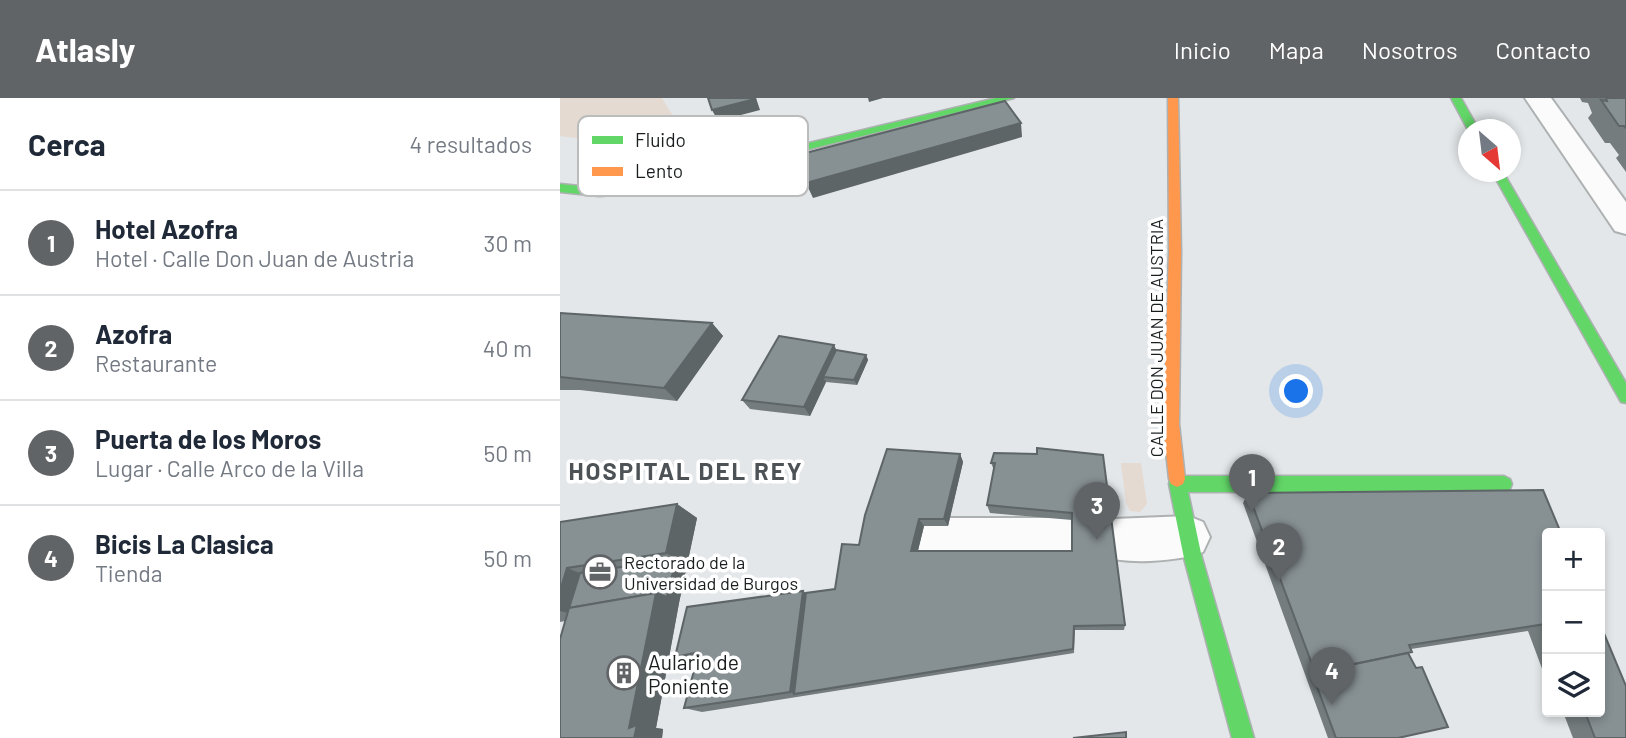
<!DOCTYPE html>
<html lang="es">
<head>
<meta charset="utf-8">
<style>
  :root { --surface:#fff; --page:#f6f6f7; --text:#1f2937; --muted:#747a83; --line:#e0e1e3; --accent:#616466 }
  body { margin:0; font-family:Barlow,sans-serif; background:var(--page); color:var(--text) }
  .controls { position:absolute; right:21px; bottom:21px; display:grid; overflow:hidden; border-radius:7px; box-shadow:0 4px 10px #0003 }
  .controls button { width:63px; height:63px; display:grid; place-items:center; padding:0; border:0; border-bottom:2px solid var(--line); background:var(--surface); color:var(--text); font:35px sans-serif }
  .compass { position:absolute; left:898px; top:21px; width:63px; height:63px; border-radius:50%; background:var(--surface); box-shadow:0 4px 10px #0003; rotate:152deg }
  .you { position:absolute; left:737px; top:294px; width:24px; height:24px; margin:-18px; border:5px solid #fff; border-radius:50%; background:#1a73e8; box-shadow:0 0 0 10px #1a73e833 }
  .badge { display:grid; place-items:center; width:46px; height:46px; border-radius:50%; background:var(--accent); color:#fff; font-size:23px; font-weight:700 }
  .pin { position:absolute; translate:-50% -58px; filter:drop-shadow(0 2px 4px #0008) }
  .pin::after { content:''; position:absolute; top:37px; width:24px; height:21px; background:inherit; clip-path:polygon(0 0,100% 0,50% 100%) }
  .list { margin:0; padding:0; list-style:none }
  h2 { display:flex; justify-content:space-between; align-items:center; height:91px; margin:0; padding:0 28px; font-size:30px }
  h2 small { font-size:23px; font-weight:400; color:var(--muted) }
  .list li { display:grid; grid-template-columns:46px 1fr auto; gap:21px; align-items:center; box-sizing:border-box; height:105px; padding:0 28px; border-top:2px solid var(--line) }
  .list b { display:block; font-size:26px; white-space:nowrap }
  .list p { margin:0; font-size:23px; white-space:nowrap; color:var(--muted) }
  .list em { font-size:23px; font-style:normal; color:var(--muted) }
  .icon { flex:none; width:38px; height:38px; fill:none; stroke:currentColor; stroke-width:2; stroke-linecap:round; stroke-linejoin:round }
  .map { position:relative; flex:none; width:1066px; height:640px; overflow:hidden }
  header { display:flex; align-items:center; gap:42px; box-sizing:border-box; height:98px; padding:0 35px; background:var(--accent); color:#fff }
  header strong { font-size:33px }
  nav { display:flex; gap:38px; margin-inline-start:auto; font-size:24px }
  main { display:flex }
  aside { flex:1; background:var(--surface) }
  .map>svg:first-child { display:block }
</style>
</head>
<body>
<header>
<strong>Atlasly</strong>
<nav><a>Inicio</a><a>Mapa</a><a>Nosotros</a><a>Contacto</a></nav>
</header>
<main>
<aside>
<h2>Cerca<small>4 resultados</small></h2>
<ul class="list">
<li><span class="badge">1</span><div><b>Hotel Azofra</b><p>Hotel · Calle Don Juan de Austria</p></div><em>30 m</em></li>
<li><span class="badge">2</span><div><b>Azofra</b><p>Restaurante</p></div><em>40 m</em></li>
<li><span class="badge">3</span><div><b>Puerta de los Moros</b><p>Lugar · Calle Arco de la Villa</p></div><em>50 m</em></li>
<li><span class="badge">4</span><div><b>Bicis La Clasica</b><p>Tienda</p></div><em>50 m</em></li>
</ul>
</aside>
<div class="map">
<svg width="1066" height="640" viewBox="0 0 1066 640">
  <rect width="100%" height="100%" fill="#e3e7e9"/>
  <g fill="#e5dad1">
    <polygon points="0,0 102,0 130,46 74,48 0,38"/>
    <polygon points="561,365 581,365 587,406 580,414 570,413 566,405"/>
  </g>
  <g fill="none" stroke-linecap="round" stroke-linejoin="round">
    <defs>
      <g id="street">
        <polygon points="965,0 991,0 1066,104 1066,136 1055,133"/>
        <path d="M628,418L643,424L650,439L643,454C617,464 564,467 538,457L532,444L527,456L512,462H360L345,456L338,441L345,426L360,420H512L527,426L533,439L538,427L553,421Z"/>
      </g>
      <g id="fast">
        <polygon points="436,0 454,0 70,96 39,98 0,94 0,86 39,90 70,88"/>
        <polygon points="891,0 901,0 919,32 908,32"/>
        <polygon points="932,74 943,74 1066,285 1066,305 1061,304"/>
        <polygon points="617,373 624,378 944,378 950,381 952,386 950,391 944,394 628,394 642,460 694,640 672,640 624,460 609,386 611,376"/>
      </g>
      <polygon id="slow" points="608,0 618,0 621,154 619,326 625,381 623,386 617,389 611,386 609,381 603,326 609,154"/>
    </defs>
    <use href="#street" stroke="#aeb1b2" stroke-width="4"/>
    <use href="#fast" stroke="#aeb1b2" stroke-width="3"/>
    <use href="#slow" stroke="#aeb1b2" stroke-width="3"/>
    <use href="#street" fill="#fbfbfc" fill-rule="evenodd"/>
    <use href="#fast" fill="#63d668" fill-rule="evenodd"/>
    <use href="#slow" fill="#ff974d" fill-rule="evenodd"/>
  </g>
  <g fill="#747c7e">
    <polygon points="1020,0 1066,0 1066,74 1056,60 1059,57 1050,45 1045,45 1028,20 1032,15 1028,5 1022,4"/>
    <polygon points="0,215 152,225 163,238 117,303 20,292 0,292"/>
    <polygon points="276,252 306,257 308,262 297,287 266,284 250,318 190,311 182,302"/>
    <polygon points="400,356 403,364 388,428 364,428 358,453 512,453 512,422 430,415 427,407 434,372 431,365 543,357 565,527 564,532 515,532 514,555 142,614 124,610 137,563 131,564 115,559 246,495 275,491 299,447"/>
    <polygon points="688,395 987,435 987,584 968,533 851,551 852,554 848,555 838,640 768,640 683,405"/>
    <polygon points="117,406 137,420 119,505 96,630 103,631 102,640 0,640 5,523 0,524 0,424"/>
    <polygon points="1003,614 1040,614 1066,640 1013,640"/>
  </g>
  <g fill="#5e6567">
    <polygon points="196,0 200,12 158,23 152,12"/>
    <polygon points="308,0 323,0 309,4"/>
    <polygon points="461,25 462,39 253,100 246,85"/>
    <polygon points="109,55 113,61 112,73 95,76 91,70"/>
    <polygon points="152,225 163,238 117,303 104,290"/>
    <polygon points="274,247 279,257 263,279 266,284 250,318 244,309"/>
    <polygon points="306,257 308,262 297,287 294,282"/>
    <polygon points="400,356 403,364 388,428 384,421"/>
    <polygon points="117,406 137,420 127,467 106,455"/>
    <polygon points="359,421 364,428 356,460 351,453"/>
    <polygon points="116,461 127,467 119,505 96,630 103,631 102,640 74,640 69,630 96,495"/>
    <polygon points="7,470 34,481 8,515 0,513 0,493"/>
    <polygon points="243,493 254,500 234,596 230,594"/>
    <polygon points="139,554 155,559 131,564 115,559"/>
  </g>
  <g fill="#879093" stroke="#5e6567" stroke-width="2">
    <polygon points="148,0 194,0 195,1 152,12"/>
    <polygon points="1046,0 1066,0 1066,30 1064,28 1059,28 1041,2 1047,3"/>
    <polygon points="445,3 461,25 246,85 238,57"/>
    <polygon points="0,215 152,225 104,290 0,279"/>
    <polygon points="219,238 274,247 244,309 182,302"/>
    <polygon points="276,252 306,257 294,282 263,279"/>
    <polygon points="477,350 543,357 565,527 514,528 513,551 234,596 246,495 275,491 282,446 299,447 305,417 327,351 400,356 384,421 359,421 351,453 512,453 512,415 427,407 435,365 431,365 434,355 477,356"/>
    <polygon points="983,392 1001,435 987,435 987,530 986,526 849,547 852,554 755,574 688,395"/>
    <polygon points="117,406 106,455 7,470 0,493 0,424"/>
    <polygon points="116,461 107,499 96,495 9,510 20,475"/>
    <polygon points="243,493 230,594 124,610 139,554 115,559 127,509"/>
    <polygon points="96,495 69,630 77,627 74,640 0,640 0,541 9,510"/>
    <polygon points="1040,526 1066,588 1066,640 1035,640 1025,614 1040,614"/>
    <polygon points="848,555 856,570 862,569 888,629 838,640 776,640 752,575"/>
    <polygon points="566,634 566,640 513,640"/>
  </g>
  <defs>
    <symbol id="office-ring" viewBox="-11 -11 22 22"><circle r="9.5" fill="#fff" stroke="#616466" stroke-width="1.5"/><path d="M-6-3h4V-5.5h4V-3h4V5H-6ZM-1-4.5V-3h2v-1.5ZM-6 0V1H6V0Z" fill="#616466"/></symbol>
    <symbol id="building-ring" viewBox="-11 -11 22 22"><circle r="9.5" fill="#fff" stroke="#616466" stroke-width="1.5"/><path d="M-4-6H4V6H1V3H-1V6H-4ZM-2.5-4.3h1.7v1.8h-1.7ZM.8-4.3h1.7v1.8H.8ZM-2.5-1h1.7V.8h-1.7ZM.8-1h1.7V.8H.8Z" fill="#616466"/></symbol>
  </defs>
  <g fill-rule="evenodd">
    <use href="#office-ring" x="21" y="455" width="38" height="38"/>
    <use href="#building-ring" x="45" y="556" width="38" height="38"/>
  </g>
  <g text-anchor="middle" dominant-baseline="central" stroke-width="7" stroke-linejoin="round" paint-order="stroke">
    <g font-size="18" fill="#1b1e1f" stroke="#fff">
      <text transform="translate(596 240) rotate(-90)">CALLE DON JUAN DE AUSTRIA</text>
    </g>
    <g font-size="18" fill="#1b1e1f" stroke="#fff" text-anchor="start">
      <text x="64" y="464">Rectorado de la<tspan x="64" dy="21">Universidad de Burgos</tspan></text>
    </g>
    <g font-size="21" fill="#1b1e1f" stroke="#fff" text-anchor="start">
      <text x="88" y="563">Aulario de<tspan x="88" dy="24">Poniente</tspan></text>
    </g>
    <g font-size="24" font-weight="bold" letter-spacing="2" fill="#4c5255" stroke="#fff">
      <text x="126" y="372">HOSPITAL DEL REY</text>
    </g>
  </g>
  <rect x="18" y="18" width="230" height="80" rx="10" fill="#fff" stroke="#bbbcbc" stroke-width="2"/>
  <rect x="32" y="38" width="31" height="8" fill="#63d668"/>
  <rect x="32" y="69" width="31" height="9" fill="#ff974d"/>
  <g font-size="19" fill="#1b1e1f">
    <text x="75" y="49">Fluido</text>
    <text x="75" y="80">Lento</text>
  </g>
</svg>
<div class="controls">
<button>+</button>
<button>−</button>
<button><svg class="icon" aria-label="layers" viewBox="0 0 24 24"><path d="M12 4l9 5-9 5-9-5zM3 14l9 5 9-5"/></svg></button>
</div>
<svg class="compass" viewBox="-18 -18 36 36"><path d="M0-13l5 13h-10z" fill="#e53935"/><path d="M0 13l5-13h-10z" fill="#747a83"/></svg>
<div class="you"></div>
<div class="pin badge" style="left:692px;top:414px">1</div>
<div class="pin badge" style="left:719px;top:483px">2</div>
<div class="pin badge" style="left:537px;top:442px">3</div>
<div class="pin badge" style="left:772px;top:607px">4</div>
</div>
</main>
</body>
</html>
